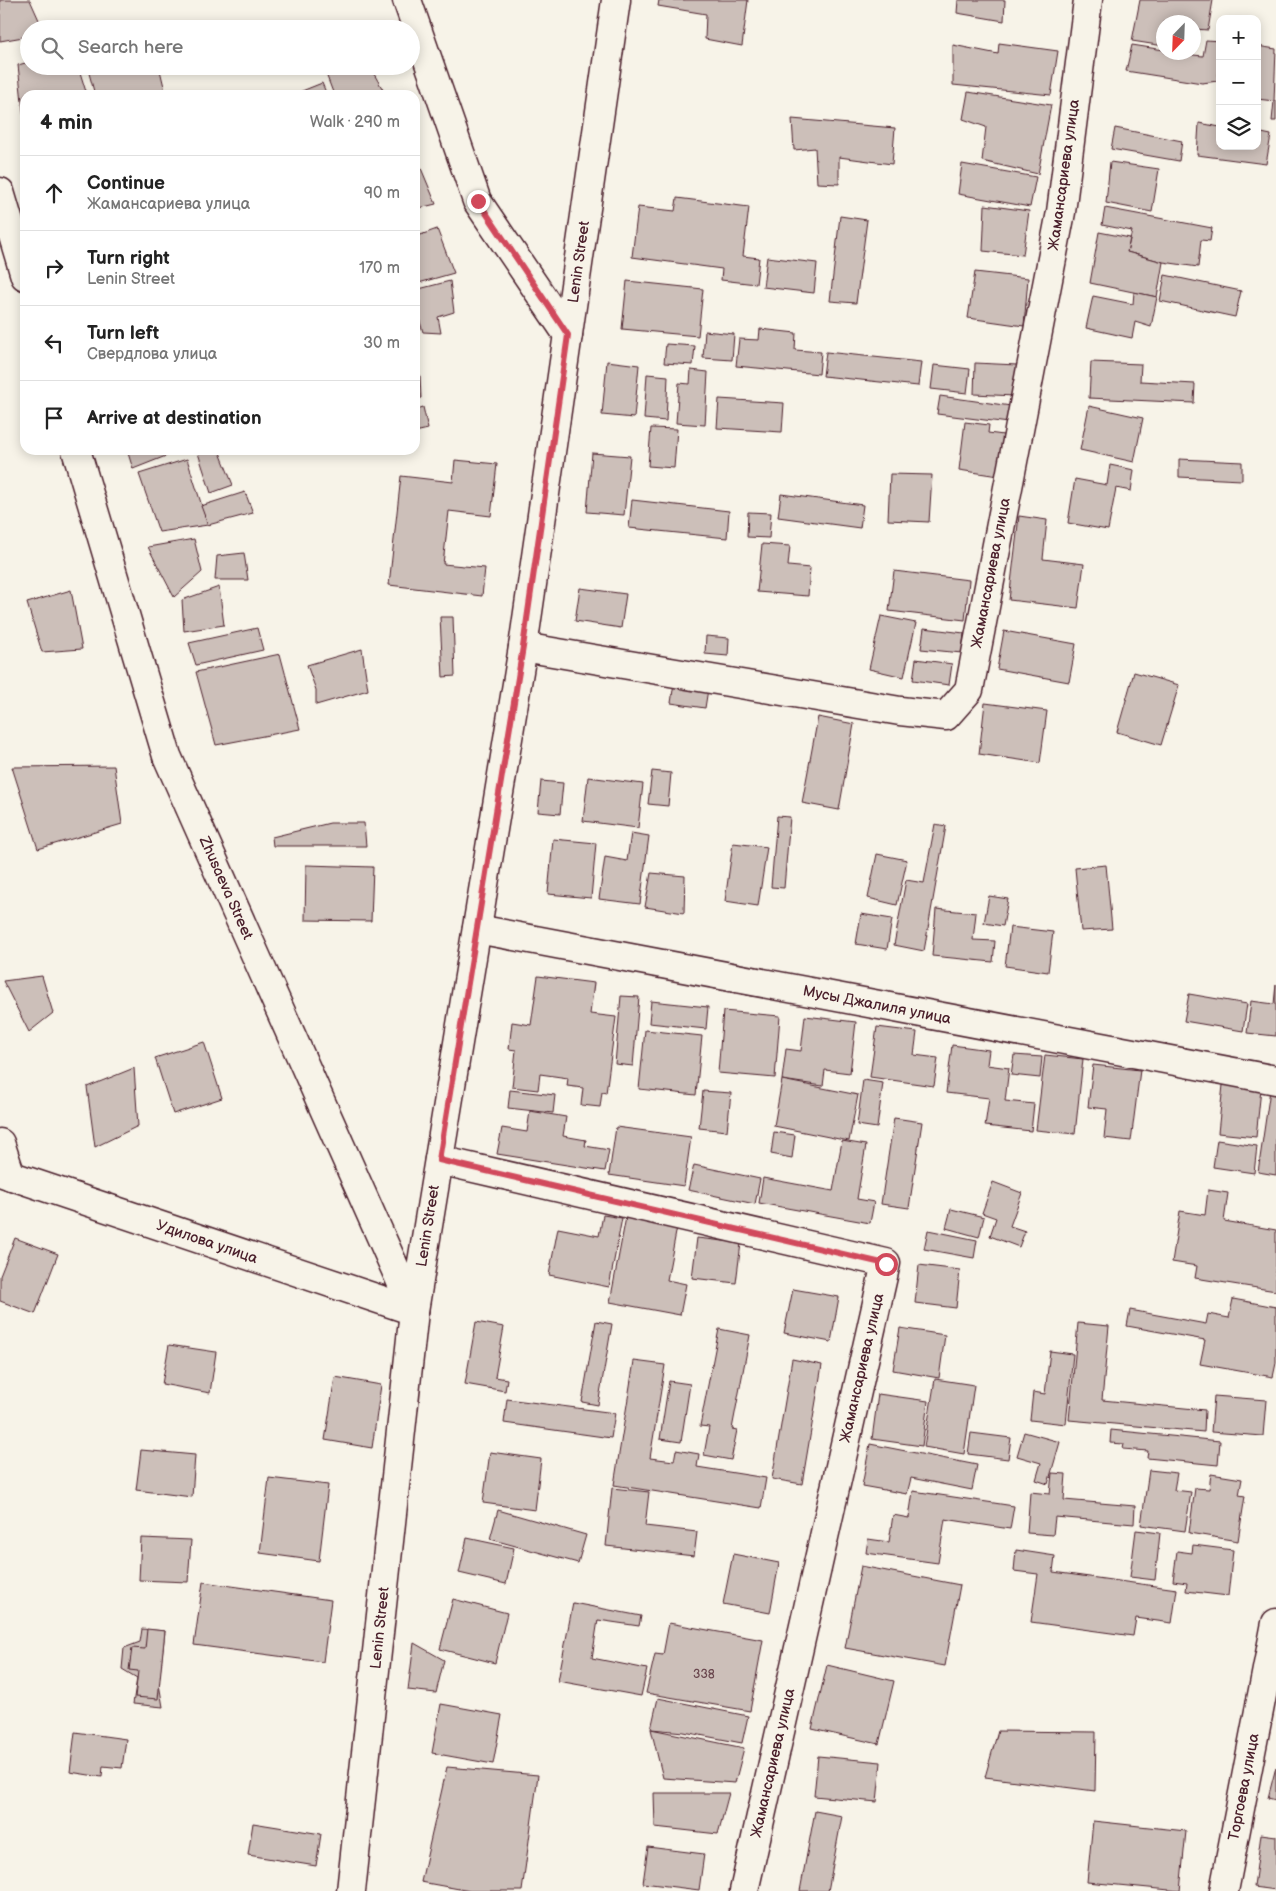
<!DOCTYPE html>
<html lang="en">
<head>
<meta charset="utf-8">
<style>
  :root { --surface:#fff; --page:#f6f6f6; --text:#222; --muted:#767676; --line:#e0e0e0 }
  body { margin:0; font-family:"Balsamiq Sans",sans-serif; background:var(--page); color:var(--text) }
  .controls { position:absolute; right:15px; top:15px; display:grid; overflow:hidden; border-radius:10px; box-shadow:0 2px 12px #0003 }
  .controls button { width:45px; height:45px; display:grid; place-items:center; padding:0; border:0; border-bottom:1px solid var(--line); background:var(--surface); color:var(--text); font:25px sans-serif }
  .compass { position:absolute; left:1156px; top:15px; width:45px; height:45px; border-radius:50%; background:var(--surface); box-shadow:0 2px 12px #0003; rotate:203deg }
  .stop { position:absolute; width:15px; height:15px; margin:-11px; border:4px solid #d1495b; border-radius:50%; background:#fff }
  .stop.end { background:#d1495b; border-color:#fff; box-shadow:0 1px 5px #0008 }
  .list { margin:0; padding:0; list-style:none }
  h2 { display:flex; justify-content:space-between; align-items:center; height:65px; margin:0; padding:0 20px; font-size:21px }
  h2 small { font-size:16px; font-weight:400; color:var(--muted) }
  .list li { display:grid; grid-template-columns:32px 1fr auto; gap:15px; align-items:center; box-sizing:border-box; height:75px; padding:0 20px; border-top:1px solid var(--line) }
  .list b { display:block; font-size:19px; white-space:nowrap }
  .list p { margin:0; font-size:16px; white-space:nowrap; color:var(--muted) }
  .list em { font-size:16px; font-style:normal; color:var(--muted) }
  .icon { flex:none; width:28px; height:28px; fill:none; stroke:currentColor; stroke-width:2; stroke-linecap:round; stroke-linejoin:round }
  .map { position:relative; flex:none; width:1276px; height:1891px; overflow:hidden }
  .search { position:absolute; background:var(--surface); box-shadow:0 2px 12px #0003; left:20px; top:20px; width:400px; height:55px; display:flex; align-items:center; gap:12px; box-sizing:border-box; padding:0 18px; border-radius:28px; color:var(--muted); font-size:19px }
  .panel { position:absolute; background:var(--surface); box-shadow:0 2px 12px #0003; left:20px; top:90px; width:400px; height:365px; border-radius:15px }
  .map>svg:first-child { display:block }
</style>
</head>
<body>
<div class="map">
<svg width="1276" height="1891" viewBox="0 0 1276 1891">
  <rect width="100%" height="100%" fill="#f7f3e8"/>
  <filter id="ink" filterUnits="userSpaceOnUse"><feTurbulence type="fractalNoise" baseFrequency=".02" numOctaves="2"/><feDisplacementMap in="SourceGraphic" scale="10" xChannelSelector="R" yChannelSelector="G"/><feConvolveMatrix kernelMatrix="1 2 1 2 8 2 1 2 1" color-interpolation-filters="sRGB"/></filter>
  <g filter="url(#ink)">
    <g fill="#ccbfb9" stroke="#4a1f2b">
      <polygon points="0,0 30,0 43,29 29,29 29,36 0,41"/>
      <polygon points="659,0 748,0 742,46 705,39 706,14 658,6"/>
      <polygon points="958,0 1005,0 1004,21 957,13"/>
      <polygon points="1140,0 1213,0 1208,30 1194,29 1194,22 1164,22 1164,46 1132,41"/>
      <polygon points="1206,40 1220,41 1218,81 1202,83 1126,71 1132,45 1164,50 1164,52 1203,56"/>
      <polygon points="999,43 1058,51 1051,95 953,85 953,45 998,54"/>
      <polygon points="1257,46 1276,49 1274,101 1257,99"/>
      <polygon points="29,62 29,66 78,66 87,95 25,95 24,120 18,65"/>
      <polygon points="87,66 159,66 166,95 95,95"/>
      <polygon points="323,66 352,66 374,74 386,95 334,95"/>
      <polygon points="322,83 327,95 292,95"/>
      <polygon points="968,92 1051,105 1038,174 982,161 986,127 963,119"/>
      <polygon points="1274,101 1276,101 1276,121 1272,121"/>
      <polygon points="792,119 895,128 892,164 839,157 839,184 817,183 815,148 794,150"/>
      <polygon points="1199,123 1220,127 1220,146 1257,146 1257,132 1271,135 1266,164 1197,155"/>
      <polygon points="1115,128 1182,141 1179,161 1111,149"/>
      <polygon points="415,154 436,204 415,209"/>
      <polygon points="1110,162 1159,169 1152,212 1106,203"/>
      <polygon points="962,164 1036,177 1030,207 958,194"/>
      <polygon points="677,198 749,207 743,256 759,258 756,284 721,280 722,269 632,257 638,207 675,211"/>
      <polygon points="985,205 1029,211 1023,255 983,251"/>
      <polygon points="1105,208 1212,228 1210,241 1201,240 1198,267 1163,262 1127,252 1132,231 1102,225"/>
      <polygon points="840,216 867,220 856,303 830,301"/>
      <polygon points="437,229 454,273 415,284 415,237"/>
      <polygon points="1099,232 1130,238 1127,252 1163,262 1157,297 1090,283"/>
      <polygon points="767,257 817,263 814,293 763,287"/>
      <polygon points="975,272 1028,278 1024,326 968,318"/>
      <polygon points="1165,275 1241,291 1235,317 1160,301"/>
      <polygon points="450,281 454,312 438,317 441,333 423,332 415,305 415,290"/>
      <polygon points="627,281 703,289 698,336 622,329"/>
      <polygon points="1134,292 1157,297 1151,327 1135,322 1132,338 1086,328 1093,296 1133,304"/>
      <polygon points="760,329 796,333 795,350 821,352 819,374 736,366 739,339 759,340"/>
      <polygon points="705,331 734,334 732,360 703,358"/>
      <polygon points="666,344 695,346 693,365 664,363"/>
      <polygon points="826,352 921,362 918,386 823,376"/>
      <polygon points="607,361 639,365 634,418 602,415"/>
      <polygon points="1091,362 1141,364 1140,381 1195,384 1194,403 1089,398"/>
      <polygon points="975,363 1017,365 1015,396 974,394"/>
      <polygon points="934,365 970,369 967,393 931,389"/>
      <polygon points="691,370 708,372 705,425 676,423 679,383 690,384"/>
      <polygon points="647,374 668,376 666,421 644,419"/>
      <polygon points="415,375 420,375 421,398 415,399"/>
      <polygon points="940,396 1011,406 1009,423 937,414"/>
      <polygon points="719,399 784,403 782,432 717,428"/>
      <polygon points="1089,406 1143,418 1134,462 1080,450"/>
      <polygon points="423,407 428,429 415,432 415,410"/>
      <polygon points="965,422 989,425 988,433 1011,436 1005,477 959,470"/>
      <polygon points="651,428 677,429 674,468 648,466"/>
      <polygon points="127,450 181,450 133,469"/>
      <polygon points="197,450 219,450 233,485 211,493"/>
      <polygon points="592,453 630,456 624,515 587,512"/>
      <polygon points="187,459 208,525 159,532 139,474"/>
      <polygon points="1179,459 1242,462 1242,480 1179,477"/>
      <polygon points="455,460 497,464 491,516 449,511 443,564 485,568 482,596 389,585 401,476 453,482"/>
      <polygon points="1110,465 1134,470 1131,491 1116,488 1108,530 1068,523 1075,479 1107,485"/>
      <polygon points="890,474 932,475 929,522 888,520"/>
      <polygon points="245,492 253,513 208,525 201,506"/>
      <polygon points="781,494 863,505 860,528 778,517"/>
      <polygon points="632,500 729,511 727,538 629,528"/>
      <polygon points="748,512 771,513 769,538 747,537"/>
      <polygon points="1019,516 1047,520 1043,559 1084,564 1078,608 1009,600"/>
      <polygon points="194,539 202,572 174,597 148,547"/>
      <polygon points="762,544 790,546 788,566 810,568 808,596 757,592"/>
      <polygon points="244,553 248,580 215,580 217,556"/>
      <polygon points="894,571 969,580 965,620 889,611"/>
      <polygon points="219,587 224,625 184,631 182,600"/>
      <polygon points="580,588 626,594 621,628 575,621"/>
      <polygon points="71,590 82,649 42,652 27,603"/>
      <polygon points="881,616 916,623 904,677 869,669"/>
      <polygon points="440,617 453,617 455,676 443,677"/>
      <polygon points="257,628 263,650 196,665 189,643"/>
      <polygon points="924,628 964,633 962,653 921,649"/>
      <polygon points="1004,631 1076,644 1069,682 997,669"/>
      <polygon points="706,636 729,638 728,656 705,654"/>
      <polygon points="362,649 368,690 316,705 316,690 307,665"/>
      <polygon points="280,654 300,729 216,745 196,672"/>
      <polygon points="916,659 952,664 949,685 913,680"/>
      <polygon points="1134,672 1179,685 1161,745 1117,732"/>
      <polygon points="674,683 708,689 705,708 671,703"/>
      <polygon points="985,703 1047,711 1040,763 979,754"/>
      <polygon points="818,717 854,724 839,810 802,803"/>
      <polygon points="114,766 122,824 38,849 12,767"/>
      <polygon points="652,771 671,773 668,806 648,804"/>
      <polygon points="588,777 643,784 638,828 583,821"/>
      <polygon points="541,781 563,783 560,814 538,812"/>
      <polygon points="777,816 790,817 784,888 771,887"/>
      <polygon points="330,823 364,823 366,846 273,846 272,837"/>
      <polygon points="935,824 946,826 924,951 894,945 906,880 924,883"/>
      <polygon points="631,833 649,836 640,904 599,899 605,857 627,861"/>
      <polygon points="553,839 596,843 591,898 548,894"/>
      <polygon points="733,843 767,847 758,906 725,901"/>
      <polygon points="877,854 907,860 897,905 868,898"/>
      <polygon points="306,865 373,867 371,921 305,920"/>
      <polygon points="1106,865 1112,929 1081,931 1075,868"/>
      <polygon points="651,873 685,876 684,913 645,907"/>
      <polygon points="989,896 1008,899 1003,926 984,923"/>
      <polygon points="936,909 976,913 973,940 995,941 993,962 932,956"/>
      <polygon points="861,914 892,919 887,949 856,944"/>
      <polygon points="1010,927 1053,932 1048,972 1005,966"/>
      <polygon points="42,976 53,1013 29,1032 3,981"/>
      <polygon points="538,976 594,983 590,1014 616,1017 606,1093 602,1092 600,1107 581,1105 583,1088 567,1086 568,1078 540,1074 538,1090 512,1087 516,1050 509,1049 512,1022 531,1025"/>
      <polygon points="1276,984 1276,1036 1247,1033 1251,1001 1274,1004"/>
      <polygon points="1189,994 1247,1004 1243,1031 1184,1021"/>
      <polygon points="621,996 639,997 633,1066 615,1064"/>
      <polygon points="651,1001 708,1007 706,1029 649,1023"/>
      <polygon points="723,1011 780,1016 775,1078 718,1073"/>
      <polygon points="805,1016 856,1022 850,1073 825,1070 823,1086 782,1080 786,1049 801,1051"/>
      <polygon points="877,1027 917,1032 914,1055 938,1058 934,1086 870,1077"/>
      <polygon points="645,1030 702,1036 696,1095 639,1089"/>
      <polygon points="204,1042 222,1098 173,1114 155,1058"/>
      <polygon points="952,1045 989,1050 987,1065 1009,1068 1005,1101 1034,1104 1031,1131 985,1126 989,1098 946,1093"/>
      <polygon points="1014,1055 1042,1057 1040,1078 1011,1075"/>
      <polygon points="1045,1055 1083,1059 1075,1134 1036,1130"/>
      <polygon points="1093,1065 1140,1070 1131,1141 1104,1138 1107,1109 1088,1107"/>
      <polygon points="134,1068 138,1126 95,1147 87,1087"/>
      <polygon points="782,1080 858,1095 849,1141 774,1126"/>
      <polygon points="863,1080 883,1083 877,1128 857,1125"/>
      <polygon points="1223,1085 1261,1089 1256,1137 1218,1133"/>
      <polygon points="510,1090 555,1095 553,1113 508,1108"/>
      <polygon points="1270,1090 1276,1091 1276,1175 1258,1172"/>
      <polygon points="703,1091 731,1093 727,1131 699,1128"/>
      <polygon points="530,1111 566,1117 563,1136 586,1140 585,1146 609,1150 605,1171 497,1154 502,1128 527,1132"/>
      <polygon points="894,1118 922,1122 909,1208 881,1204"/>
      <polygon points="616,1127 691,1137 684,1186 609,1175"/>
      <polygon points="774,1132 795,1135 792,1158 771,1154"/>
      <polygon points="1217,1140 1257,1146 1254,1173 1213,1167"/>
      <polygon points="842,1141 866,1145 857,1199 874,1202 870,1223 759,1203 763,1178 833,1191"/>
      <polygon points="694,1165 760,1179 755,1204 688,1190"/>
      <polygon points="993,1182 1022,1193 1010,1226 1025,1231 1019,1247 990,1236 996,1218 982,1213"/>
      <polygon points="1208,1190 1228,1193 1224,1221 1276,1230 1276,1291 1195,1278 1197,1266 1172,1262 1180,1211 1205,1215"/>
      <polygon points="951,1209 984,1217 979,1237 946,1228"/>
      <polygon points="603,1215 622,1218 609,1287 549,1275 558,1228 599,1236"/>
      <polygon points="626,1217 677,1227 667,1280 686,1284 680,1315 610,1302"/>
      <polygon points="928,1230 977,1240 974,1258 924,1249"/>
      <polygon points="15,1238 58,1254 35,1314 0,1301 0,1276"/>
      <polygon points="697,1238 741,1243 736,1283 692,1278"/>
      <polygon points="919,1265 960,1270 956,1308 915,1303"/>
      <polygon points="793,1289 839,1297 831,1342 784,1333"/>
      <polygon points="1233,1299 1276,1307 1276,1363 1273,1377 1200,1364 1205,1340 1127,1326 1130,1310 1206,1324 1208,1314 1229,1318"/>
      <polygon points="596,1321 612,1324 598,1405 582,1402"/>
      <polygon points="476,1322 504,1327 495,1377 507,1379 505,1391 465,1384"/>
      <polygon points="1078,1323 1109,1326 1102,1400 1205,1410 1204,1432 1069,1420"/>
      <polygon points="900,1328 945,1335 939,1378 893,1370"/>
      <polygon points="719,1329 750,1335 732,1429 737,1430 731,1460 704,1455 709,1427 700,1426"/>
      <polygon points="169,1345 216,1352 210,1393 162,1384"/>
      <polygon points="1050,1351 1073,1354 1066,1424 1030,1420 1033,1392 1045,1394"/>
      <polygon points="792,1359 822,1365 802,1484 772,1479"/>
      <polygon points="634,1361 665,1365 650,1458 674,1461 676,1450 699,1454 697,1467 766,1478 761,1508 614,1485"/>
      <polygon points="335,1377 381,1385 372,1448 325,1440"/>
      <polygon points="935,1379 974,1385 964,1454 924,1447"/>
      <polygon points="669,1381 690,1384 681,1442 660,1439"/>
      <polygon points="878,1394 928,1401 922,1446 872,1439"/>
      <polygon points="1214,1396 1266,1400 1263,1436 1211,1432"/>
      <polygon points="507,1399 615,1413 611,1438 504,1423"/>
      <polygon points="1111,1430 1220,1441 1218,1465 1147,1458 1148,1451 1123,1449 1124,1444 1110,1443"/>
      <polygon points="1024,1432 1060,1442 1048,1484 1036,1480 1041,1463 1017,1456"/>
      <polygon points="971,1433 1011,1438 1008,1459 968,1454"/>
      <polygon points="870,1444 977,1465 972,1490 911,1478 907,1494 862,1486"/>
      <polygon points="141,1450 195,1455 192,1497 136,1490"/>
      <polygon points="490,1452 541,1459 535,1510 483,1503"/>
      <polygon points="1149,1470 1177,1473 1174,1490 1191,1492 1185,1531 1141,1525"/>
      <polygon points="1052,1473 1066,1474 1064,1500 1135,1506 1134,1524 1055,1517 1053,1535 1027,1533 1030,1492 1050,1494"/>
      <polygon points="1211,1474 1242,1479 1239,1495 1245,1496 1238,1541 1189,1533 1195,1488 1209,1489"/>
      <polygon points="269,1478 328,1485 319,1561 260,1553"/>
      <polygon points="612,1488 649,1492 645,1526 697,1532 694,1556 606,1546"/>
      <polygon points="913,1491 1014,1506 1010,1529 945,1519 938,1563 866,1553 868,1539 889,1542 893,1515 909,1518"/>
      <polygon points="498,1510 586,1535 578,1563 490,1539"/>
      <polygon points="1136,1530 1160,1533 1155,1580 1130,1577"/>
      <polygon points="141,1538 191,1540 188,1582 139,1580"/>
      <polygon points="467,1538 514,1548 506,1584 459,1573"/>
      <polygon points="1193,1545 1233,1550 1228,1596 1186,1591 1187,1583 1173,1581 1177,1551 1192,1553"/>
      <polygon points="1016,1550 1055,1556 1053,1572 1177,1589 1172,1623 1136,1618 1133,1636 1031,1622 1038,1574 1014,1571"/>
      <polygon points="733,1554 779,1563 770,1613 723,1604"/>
      <polygon points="861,1566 960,1585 945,1666 845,1648"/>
      <polygon points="203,1582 331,1600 323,1662 194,1645"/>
      <polygon points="453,1599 507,1613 495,1663 440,1649"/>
      <polygon points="573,1603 641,1616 639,1626 598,1620 592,1658 647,1669 641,1696 558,1681"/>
      <polygon points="669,1623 763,1640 750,1711 646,1693 655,1654 663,1655"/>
      <polygon points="142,1629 165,1631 159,1684 163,1707 133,1704 137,1678 122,1669 124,1648 140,1642"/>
      <polygon points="147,1629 165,1631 158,1699 135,1697 138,1671 129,1670 132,1648 145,1649"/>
      <polygon points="414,1643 444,1660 436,1693 408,1690"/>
      <polygon points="827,1665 894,1681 879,1744 812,1729"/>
      <polygon points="658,1698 748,1716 742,1743 684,1732 651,1729"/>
      <polygon points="441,1704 502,1715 493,1764 432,1753"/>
      <polygon points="651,1729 744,1748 735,1783 663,1778"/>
      <polygon points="998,1731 1096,1732 1095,1791 985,1777"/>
      <polygon points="75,1732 126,1739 122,1768 103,1766 102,1777 70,1772"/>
      <polygon points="818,1756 881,1762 877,1802 814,1796"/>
      <polygon points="447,1767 538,1775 522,1891 470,1891 421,1882"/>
      <polygon points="1276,1767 1276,1800 1268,1798"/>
      <polygon points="654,1793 729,1793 718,1834 655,1827"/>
      <polygon points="815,1811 842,1816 828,1891 800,1891"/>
      <polygon points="1093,1821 1186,1831 1180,1891 1087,1882"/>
      <polygon points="253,1823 321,1834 316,1866 248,1855"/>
      <polygon points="1261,1834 1276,1836 1276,1890 1254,1887"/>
      <polygon points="648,1847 704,1854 699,1890 643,1883"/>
    </g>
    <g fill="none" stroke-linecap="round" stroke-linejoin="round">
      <defs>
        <g id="minor">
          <polyline points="407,0 477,201 568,335"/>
          <polyline points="0,192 25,276"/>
          <polyline points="76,450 167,756 414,1311"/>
          <polyline points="523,647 900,711 946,716 969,690 1061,212 1088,0"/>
          <polyline points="477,929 1276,1080"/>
          <polyline points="0,1143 11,1176"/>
          <polyline points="439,1160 886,1263 744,1891"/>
          <polyline points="0,1172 414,1311"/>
          <polyline points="351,1891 414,1311 523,647 616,0"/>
          <polyline points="1224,1891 1276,1623"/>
        </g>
      </defs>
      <use href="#minor" stroke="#4a1f2b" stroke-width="31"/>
      <use href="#minor" stroke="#f7f3e8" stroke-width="28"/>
    </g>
  </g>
  <g fill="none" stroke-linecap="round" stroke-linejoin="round" filter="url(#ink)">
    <polyline stroke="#d1495b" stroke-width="6" points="478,201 568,335 523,647 439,1160 886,1264"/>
  </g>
  <g text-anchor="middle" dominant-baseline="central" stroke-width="4.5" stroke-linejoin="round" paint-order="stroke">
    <g font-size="12" fill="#6a474e">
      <text x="704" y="1674">338</text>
    </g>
    <g font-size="15" fill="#4a1f2b" stroke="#f7f3e8">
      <text transform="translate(1064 175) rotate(-82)">Жамансариева улица</text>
      <text transform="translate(579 262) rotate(-82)">Lenin Street</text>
      <text transform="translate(991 573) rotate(-79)">Жамансариева улица</text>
      <text transform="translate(226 888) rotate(66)">Zhusaeva Street</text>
      <text transform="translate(877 1005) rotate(11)">Мусы Джалиля улица</text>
      <text transform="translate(428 1226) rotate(-81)">Lenin Street</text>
      <text transform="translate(207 1242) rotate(19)">Удилова улица</text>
      <text transform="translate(862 1368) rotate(-77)">Жамансариева улица</text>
      <text transform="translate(380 1628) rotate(-84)">Lenin Street</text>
      <text transform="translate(773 1763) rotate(-77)">Жамансариева улица</text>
      <text transform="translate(1244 1787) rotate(-79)">Торгоева улица</text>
    </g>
  </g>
</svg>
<div class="controls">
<button>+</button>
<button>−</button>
<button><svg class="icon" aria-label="layers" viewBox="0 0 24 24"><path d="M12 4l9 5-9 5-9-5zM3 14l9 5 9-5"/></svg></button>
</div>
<svg class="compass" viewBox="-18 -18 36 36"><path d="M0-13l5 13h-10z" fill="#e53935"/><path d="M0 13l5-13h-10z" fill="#767676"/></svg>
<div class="stop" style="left:886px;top:1264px"></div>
<div class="stop end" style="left:478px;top:201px"></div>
<div class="search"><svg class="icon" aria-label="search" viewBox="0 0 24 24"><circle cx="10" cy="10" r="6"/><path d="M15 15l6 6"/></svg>Search here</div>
<section class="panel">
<h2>4 min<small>Walk · 290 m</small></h2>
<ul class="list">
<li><svg class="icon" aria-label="ahead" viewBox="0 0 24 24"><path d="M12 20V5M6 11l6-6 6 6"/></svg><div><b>Continue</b><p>Жамансариева улица</p></div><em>90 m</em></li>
<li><svg class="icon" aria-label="right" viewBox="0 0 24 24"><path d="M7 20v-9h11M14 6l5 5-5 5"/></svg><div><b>Turn right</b><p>Lenin Street</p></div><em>170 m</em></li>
<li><svg class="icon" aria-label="left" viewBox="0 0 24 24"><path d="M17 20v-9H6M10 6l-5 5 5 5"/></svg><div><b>Turn left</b><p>Свердлова улица</p></div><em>30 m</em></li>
<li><svg class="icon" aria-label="arrive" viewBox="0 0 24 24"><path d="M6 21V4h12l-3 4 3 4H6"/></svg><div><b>Arrive at destination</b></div></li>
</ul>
</section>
</div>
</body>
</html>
